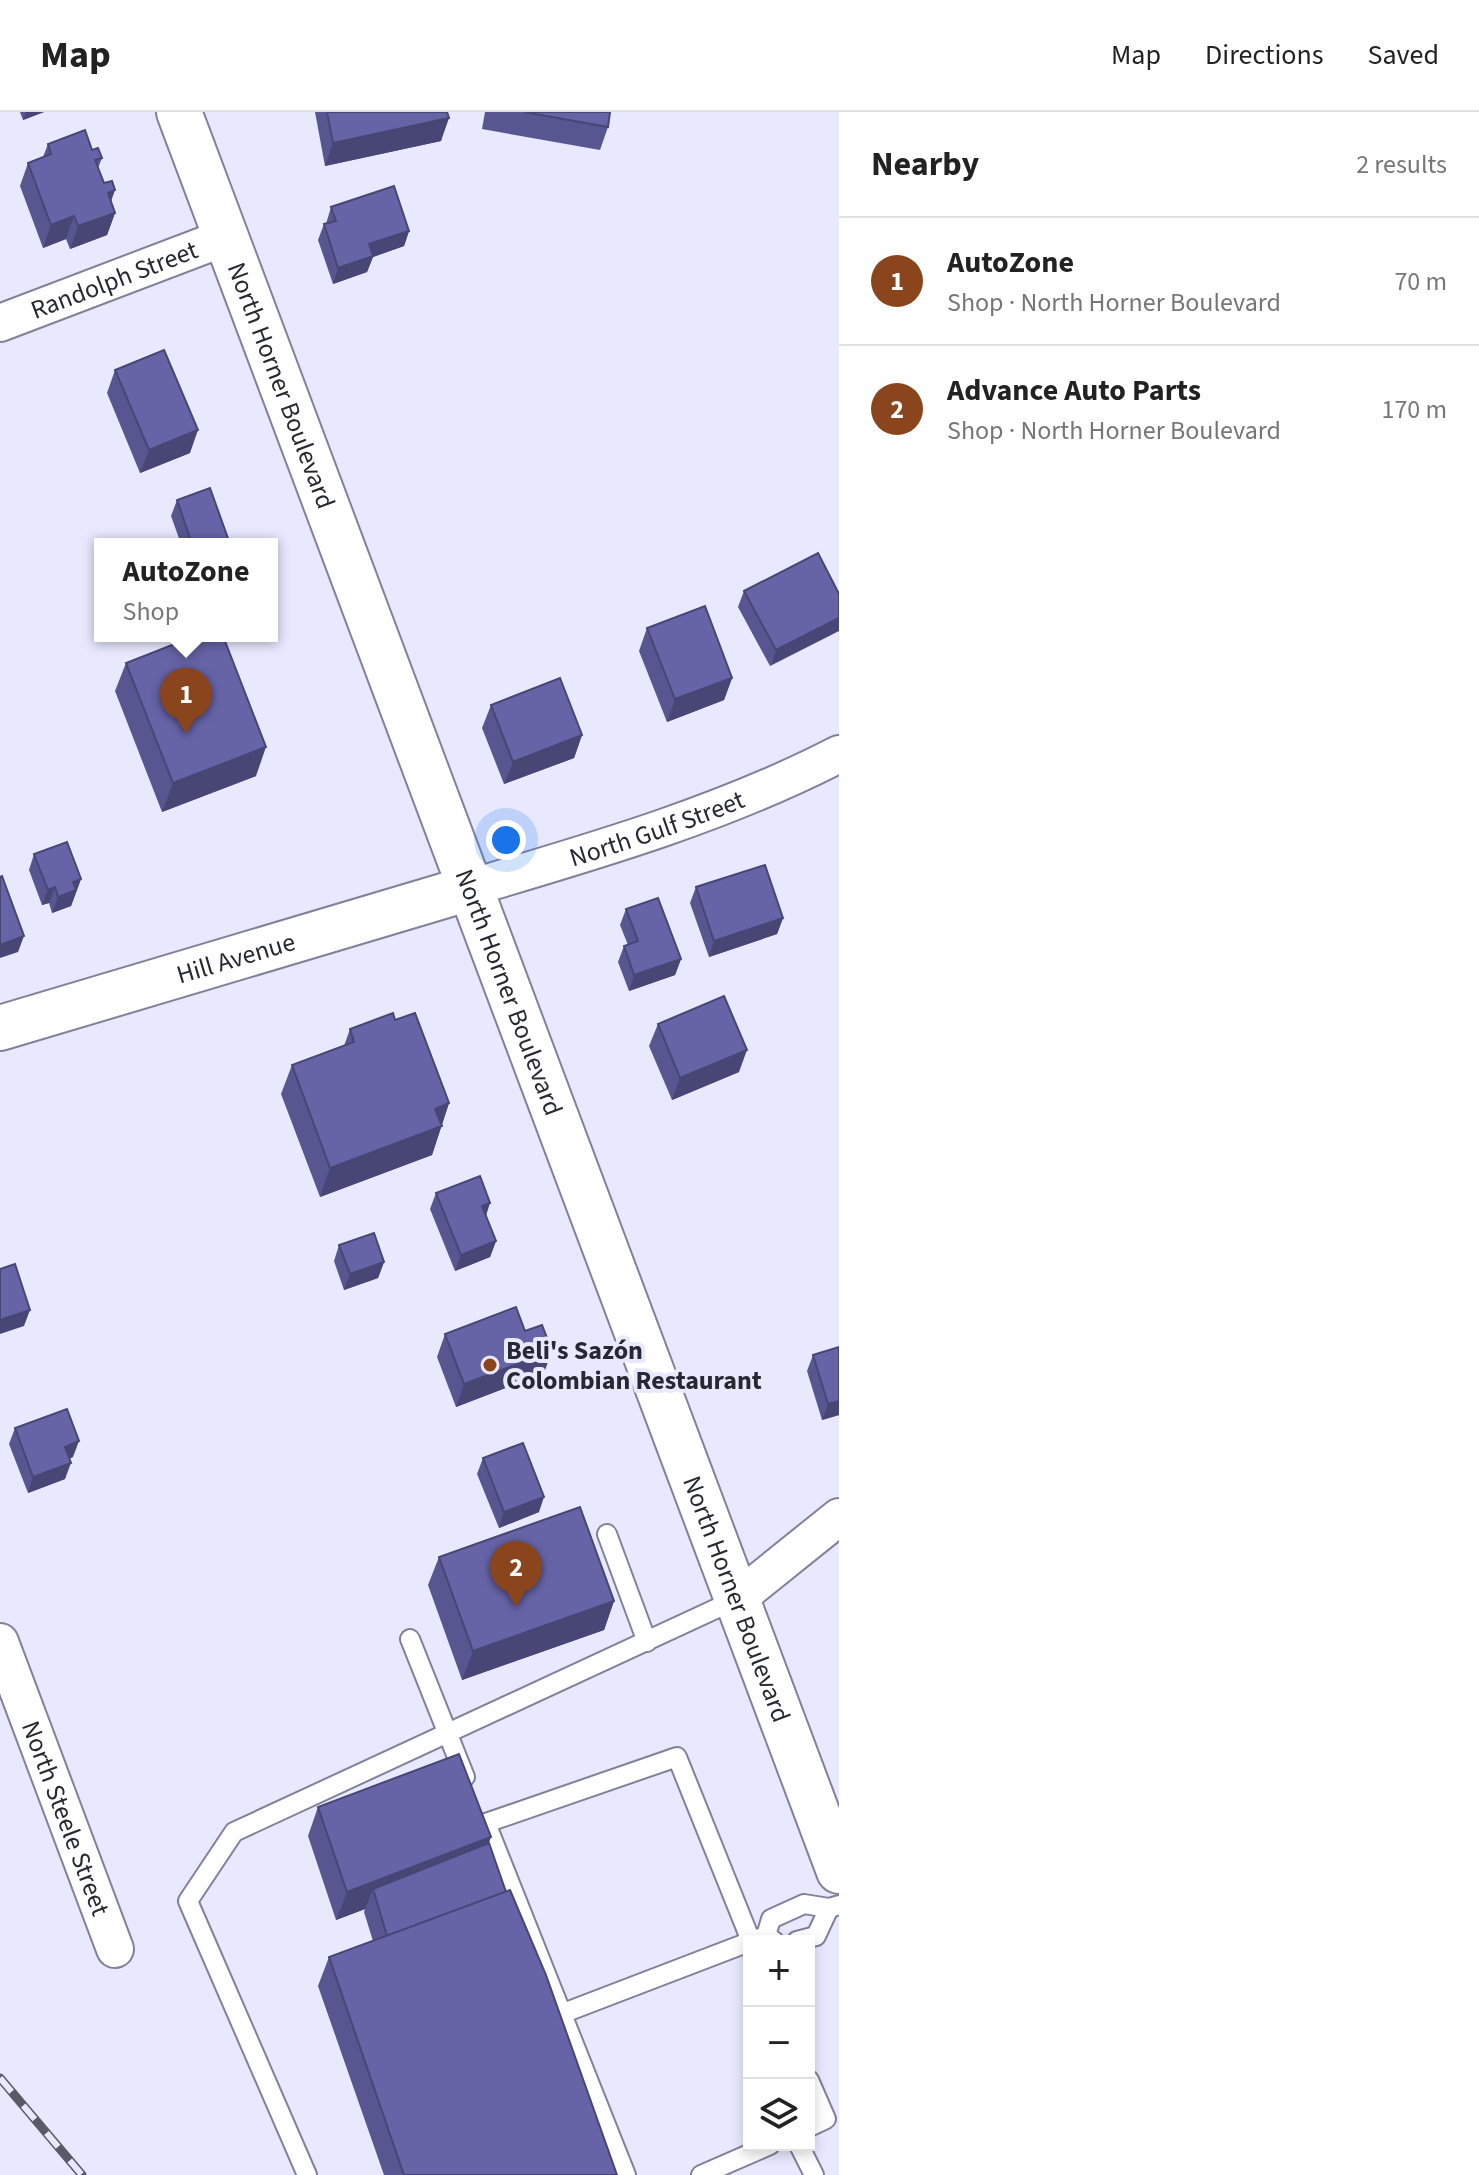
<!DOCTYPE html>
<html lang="en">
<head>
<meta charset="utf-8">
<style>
  :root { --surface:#fff; --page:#f2f2f2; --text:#222; --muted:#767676; --line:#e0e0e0; --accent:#8a451d }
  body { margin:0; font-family:"Source Sans 3",sans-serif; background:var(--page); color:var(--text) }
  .controls { position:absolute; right:24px; bottom:24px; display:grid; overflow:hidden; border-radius:0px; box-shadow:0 4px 12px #0003 }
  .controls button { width:72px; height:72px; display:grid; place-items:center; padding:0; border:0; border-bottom:2px solid var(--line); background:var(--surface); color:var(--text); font:40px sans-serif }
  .you { position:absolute; left:506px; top:728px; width:28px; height:28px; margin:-20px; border:6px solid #fff; border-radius:50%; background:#1a73e8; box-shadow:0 0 0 12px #1a73e833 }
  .badge { display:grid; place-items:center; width:52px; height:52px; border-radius:50%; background:var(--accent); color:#fff; font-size:26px; font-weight:700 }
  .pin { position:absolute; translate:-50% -66px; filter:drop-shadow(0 2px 4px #0008) }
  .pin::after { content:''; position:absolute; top:42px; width:28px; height:24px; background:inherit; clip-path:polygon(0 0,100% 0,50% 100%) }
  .popup { position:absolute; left:94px; top:426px; width:184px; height:104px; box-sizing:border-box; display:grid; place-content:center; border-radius:0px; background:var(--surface); filter:drop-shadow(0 2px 6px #0005); font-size:26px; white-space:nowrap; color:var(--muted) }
  .popup b { font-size:30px; color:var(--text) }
  .popup::after { content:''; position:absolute; left:50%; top:100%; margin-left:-16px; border:16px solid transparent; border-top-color:var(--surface) }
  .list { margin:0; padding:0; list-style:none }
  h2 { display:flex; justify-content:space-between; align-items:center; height:104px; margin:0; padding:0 32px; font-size:34px }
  h2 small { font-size:26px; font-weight:400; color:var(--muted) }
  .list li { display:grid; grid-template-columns:52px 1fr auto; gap:24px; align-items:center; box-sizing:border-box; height:128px; padding:0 32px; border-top:2px solid var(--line) }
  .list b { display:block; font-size:30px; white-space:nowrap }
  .list p { margin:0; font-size:26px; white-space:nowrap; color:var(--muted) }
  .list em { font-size:26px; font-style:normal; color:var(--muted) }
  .icon { flex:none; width:44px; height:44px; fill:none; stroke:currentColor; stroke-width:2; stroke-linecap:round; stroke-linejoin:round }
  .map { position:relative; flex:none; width:839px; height:2063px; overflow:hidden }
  header { display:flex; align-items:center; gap:48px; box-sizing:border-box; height:112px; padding:0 40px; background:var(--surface); border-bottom:2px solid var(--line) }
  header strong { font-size:38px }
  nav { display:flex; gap:44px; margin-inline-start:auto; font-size:28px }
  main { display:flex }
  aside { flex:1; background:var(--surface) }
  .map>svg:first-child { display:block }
</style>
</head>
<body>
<header>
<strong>Map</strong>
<nav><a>Map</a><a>Directions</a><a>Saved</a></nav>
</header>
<main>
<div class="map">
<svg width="839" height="2063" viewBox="0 0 839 2063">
  <rect width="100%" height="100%" fill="#e8e9ff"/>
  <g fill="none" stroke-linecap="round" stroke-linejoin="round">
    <defs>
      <g id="lane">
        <polyline points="607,1422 647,1530"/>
        <polyline points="410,1527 465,1665"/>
        <polyline points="774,1829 766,1824 771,1807 804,1792 829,1796 839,1793"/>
        <polyline points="797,1829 816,1824 829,1796"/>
        <polyline points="561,1902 749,1830"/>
        <polyline points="809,1968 826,2007 809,2015"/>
        <polyline points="799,2033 814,2063"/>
        <polyline points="307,2063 188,1789 234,1720 737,1487"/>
        <polyline points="626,2063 486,1711 677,1645 751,1829 766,1824"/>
        <polyline points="701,2063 770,2033"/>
      </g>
      <g id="street">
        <path id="s1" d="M0,211L226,125"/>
        <path id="s2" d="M470,776C595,739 723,702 839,642"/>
        <polyline points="737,1487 839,1405"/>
        <path id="s3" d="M0,1530L115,1837"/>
      </g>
      <g id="secondary">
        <path id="s4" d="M0,916L470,776"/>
      </g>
      <g id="primary">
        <path id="s5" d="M179,0L839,1759"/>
      </g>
    </defs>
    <use href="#lane" stroke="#80819a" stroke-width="22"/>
    <use href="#street" stroke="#80819a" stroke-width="40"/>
    <use href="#secondary" stroke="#80819a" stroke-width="48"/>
    <use href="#primary" stroke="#80819a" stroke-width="48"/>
    <use href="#lane" stroke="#fff" stroke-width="18"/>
    <use href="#street" stroke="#fff" stroke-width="36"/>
    <use href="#secondary" stroke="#fff" stroke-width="44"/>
    <use href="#primary" stroke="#fff" stroke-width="44"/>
    <defs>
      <polyline id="rail" points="0,1966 82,2063"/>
    </defs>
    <use href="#rail" stroke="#5a5a68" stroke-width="9"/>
    <use href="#rail" stroke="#e8e9ff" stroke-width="6" stroke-dasharray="18" stroke-linecap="butt"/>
  </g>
  <g fill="#585690">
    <polygon points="20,0 44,0 23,8"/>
    <polygon points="315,0 447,0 441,29 325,54"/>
    <polygon points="485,0 610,0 608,15 600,38 482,17"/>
    <polygon points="48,32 92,38 102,46 98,56 115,101 107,123 70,137 66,127 43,136 20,74 28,51 43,45"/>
    <polygon points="331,95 409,119 404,134 373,145 367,160 333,172 318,128 324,112 326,112"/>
    <polygon points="115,258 190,341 140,361 107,281"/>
    <polygon points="177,388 230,432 181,432 171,404"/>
    <polygon points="818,441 770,554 738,495 744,479"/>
    <polygon points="647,516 732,566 724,588 667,610 639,539"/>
    <polygon points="126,551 256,664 162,700 115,579"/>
    <polygon points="491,593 582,623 574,646 504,672 482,616"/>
    <polygon points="34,742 81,767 71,794 52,801 49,791 42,793 29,758"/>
    <polygon points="696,775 783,806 777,822 709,845 690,791"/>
    <polygon points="626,797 681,847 675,863 629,879 618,850 624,834 628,833 620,813"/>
    <polygon points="395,908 449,991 432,1043 320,1085 281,982 292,953 344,934 350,917"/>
    <polygon points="658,912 739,960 672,988 649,934"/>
    <polygon points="436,1081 486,1104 496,1129 490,1145 455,1159 430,1097"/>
    <polygon points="339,1133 384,1150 378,1166 344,1178 334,1149"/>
    <polygon points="445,1222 544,1261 456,1295 437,1245"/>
    <polygon points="813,1243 839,1303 822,1308 807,1259"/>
    <polygon points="15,1316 73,1345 69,1347 65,1367 28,1381 9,1332"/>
    <polygon points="483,1346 539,1400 499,1416 477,1362"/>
    <polygon points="439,1445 614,1489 604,1518 462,1568 428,1473"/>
    <polygon points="318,1695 489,1731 506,1780 617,2063 384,2063 318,1874 329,1845 373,1829 364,1800 365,1797 336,1808 308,1724"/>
  </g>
  <g fill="#474675">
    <polygon points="26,0 44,0 23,8"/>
    <polygon points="449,6 441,29 325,54 333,31"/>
    <polygon points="115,78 107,101 108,81"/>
    <polygon points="115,101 107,123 70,137 78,114"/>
    <polygon points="74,104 66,127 43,136 51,113"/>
    <polygon points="409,119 404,134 373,145 367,160 333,172 338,156 369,132"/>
    <polygon points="198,318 190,341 140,361 149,338"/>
    <polygon points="839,506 839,519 770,554 776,538"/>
    <polygon points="732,566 724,588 667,610 675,587"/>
    <polygon points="582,623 574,646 504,672 513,650"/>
    <polygon points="266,635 256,664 162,700 173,671"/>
    <polygon points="81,767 71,794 52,801 58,785 73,770"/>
    <polygon points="55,775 49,791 42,793 48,778"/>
    <polygon points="783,806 777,822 709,845 714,829"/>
    <polygon points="24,824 18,840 0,846 0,833"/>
    <polygon points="681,847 675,863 629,879 634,863"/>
    <polygon points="747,938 739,960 672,988 680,966"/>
    <polygon points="449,991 432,1043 320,1085 330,1056 435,997"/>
    <polygon points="490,1091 485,1107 482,1094"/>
    <polygon points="496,1129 490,1145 455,1159 461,1143"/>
    <polygon points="384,1150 378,1166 344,1178 350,1162"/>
    <polygon points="30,1198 24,1214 0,1222 0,1208"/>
    <polygon points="552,1239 544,1261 456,1295 464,1272"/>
    <polygon points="839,1289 839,1303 822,1308 828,1292"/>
    <polygon points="79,1329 73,1345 59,1351 65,1335"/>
    <polygon points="71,1351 65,1367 28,1381 33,1365"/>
    <polygon points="544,1385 539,1400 499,1416 504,1400"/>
    <polygon points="614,1489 604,1518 462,1568 473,1539"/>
    <polygon points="491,1725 481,1754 373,1777 365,1797 336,1808 347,1780"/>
  </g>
  <g fill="#6664a7" stroke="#474675" stroke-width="2">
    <polygon points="327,0 447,0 449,6 333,31"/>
    <polygon points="524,0 610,0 608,15"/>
    <polygon points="85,18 92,38 98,36 102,46 95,48 104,71 112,69 115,78 108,81 115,101 78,114 74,104 51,113 28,51 51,42 48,32"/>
    <polygon points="394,74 409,119 369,132 373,144 338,156 324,112 336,109 331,95"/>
    <polygon points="164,238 198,318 149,338 115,258"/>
    <polygon points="210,376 230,432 192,432 177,388"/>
    <polygon points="818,441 839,482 839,506 776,538 744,479"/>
    <polygon points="705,494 732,566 675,587 647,516"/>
    <polygon points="195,524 223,524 266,635 173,671 126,551"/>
    <polygon points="560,566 582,623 513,650 491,593"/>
    <polygon points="67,730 81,767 73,770 76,778 58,785 55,775 48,778 34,742"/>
    <polygon points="765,753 783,806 714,829 696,775"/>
    <polygon points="2,764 24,824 0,833 0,765"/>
    <polygon points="658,786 681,847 634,863 624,834 638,829 626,797"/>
    <polygon points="724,884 747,938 680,966 658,912"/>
    <polygon points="393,901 395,908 415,901 449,991 435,997 442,1014 330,1056 292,953 354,930 350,917"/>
    <polygon points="480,1064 490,1091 482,1094 496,1129 461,1143 436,1081"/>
    <polygon points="374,1121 384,1150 350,1162 339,1133"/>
    <polygon points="15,1152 30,1198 0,1208 0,1157"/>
    <polygon points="516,1195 525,1219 542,1213 552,1239 464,1272 445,1222"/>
    <polygon points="839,1235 839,1289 828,1292 813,1243"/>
    <polygon points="67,1297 79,1329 65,1335 71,1351 33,1365 15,1316"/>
    <polygon points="523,1331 544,1385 504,1400 483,1346"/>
    <polygon points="580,1395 614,1489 473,1539 439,1445"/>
    <polygon points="459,1642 491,1725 347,1780 318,1695"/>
    <polygon points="489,1731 506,1780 387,1824 373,1777"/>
    <polygon points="510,1778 546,1863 617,2063 404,2063 329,1845"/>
  </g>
  <circle fill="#8a451d" stroke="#e8e9ff" stroke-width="3" cx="490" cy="1253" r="8"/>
  <g text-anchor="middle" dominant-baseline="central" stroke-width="8" stroke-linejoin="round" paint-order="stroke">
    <g font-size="26" fill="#282833" stroke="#e8e9ff">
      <text stroke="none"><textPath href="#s1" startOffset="122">Randolph Street</textPath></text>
      <text stroke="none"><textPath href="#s5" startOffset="292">North Horner Boulevard</textPath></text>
      <text stroke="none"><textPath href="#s2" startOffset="196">North Gulf Street</textPath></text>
      <text stroke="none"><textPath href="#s4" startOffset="246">Hill Avenue</textPath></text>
      <text stroke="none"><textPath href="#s5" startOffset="940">North Horner Boulevard</textPath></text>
      <text stroke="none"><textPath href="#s5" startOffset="1588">North Horner Boulevard</textPath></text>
      <text stroke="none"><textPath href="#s3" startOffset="188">North Steele Street</textPath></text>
    </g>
    <g font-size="26" font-weight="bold" fill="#282833" stroke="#e8e9ff" text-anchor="start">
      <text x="506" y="1238">Beli's Sazón<tspan x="506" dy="30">Colombian Restaurant</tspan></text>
    </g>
  </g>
</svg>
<div class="controls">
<button>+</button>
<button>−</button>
<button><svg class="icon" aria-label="layers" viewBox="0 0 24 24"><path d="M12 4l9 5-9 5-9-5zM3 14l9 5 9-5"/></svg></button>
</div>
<div class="you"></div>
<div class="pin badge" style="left:186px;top:622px">1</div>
<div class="popup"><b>AutoZone</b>Shop</div>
<div class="pin badge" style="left:516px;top:1495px">2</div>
</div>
<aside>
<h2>Nearby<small>2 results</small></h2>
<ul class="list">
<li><span class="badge">1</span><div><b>AutoZone</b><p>Shop · North Horner Boulevard</p></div><em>70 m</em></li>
<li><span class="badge">2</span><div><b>Advance Auto Parts</b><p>Shop · North Horner Boulevard</p></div><em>170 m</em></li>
</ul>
</aside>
</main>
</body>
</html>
